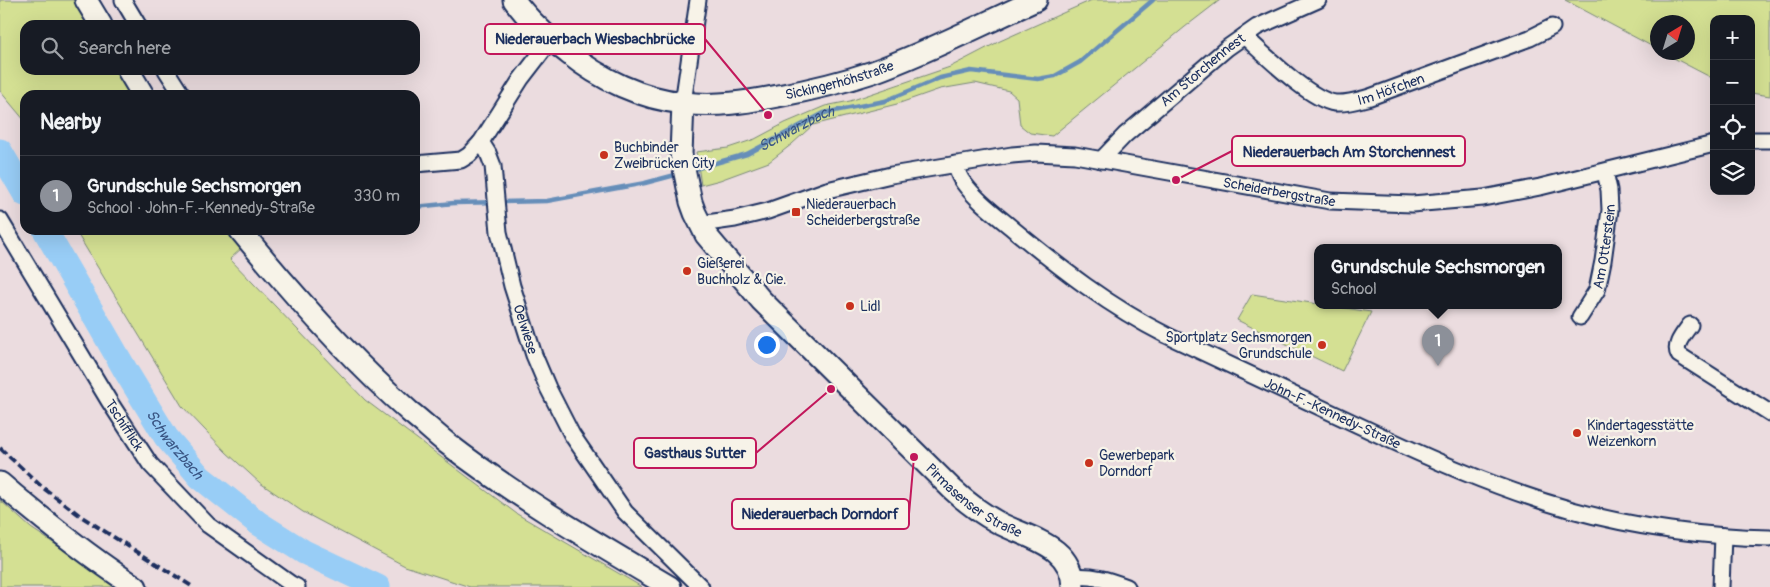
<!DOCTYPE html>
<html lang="en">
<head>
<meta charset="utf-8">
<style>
  :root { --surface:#171b24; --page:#20242c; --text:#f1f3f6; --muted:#9ea1a6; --line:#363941; --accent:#8c9099 }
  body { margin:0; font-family:Pangolin,sans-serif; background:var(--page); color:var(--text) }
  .controls { position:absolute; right:15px; top:15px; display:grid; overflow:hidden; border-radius:10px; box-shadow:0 5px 20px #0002 }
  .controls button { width:45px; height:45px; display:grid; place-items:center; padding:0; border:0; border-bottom:1px solid var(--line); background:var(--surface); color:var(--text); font:25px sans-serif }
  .compass { position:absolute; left:1650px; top:15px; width:45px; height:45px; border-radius:50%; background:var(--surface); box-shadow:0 5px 20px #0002; rotate:38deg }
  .you { position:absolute; left:766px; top:344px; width:18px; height:18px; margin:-12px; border:4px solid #fff; border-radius:50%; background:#1a73e8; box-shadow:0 0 0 8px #1a73e833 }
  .badge { display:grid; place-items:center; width:32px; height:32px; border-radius:50%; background:var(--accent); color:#fff; font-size:16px; font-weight:700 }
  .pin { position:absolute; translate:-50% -41px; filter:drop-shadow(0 1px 2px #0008) }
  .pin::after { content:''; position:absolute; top:26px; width:18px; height:15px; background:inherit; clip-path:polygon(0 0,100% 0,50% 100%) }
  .popup { position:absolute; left:1314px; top:244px; width:248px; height:65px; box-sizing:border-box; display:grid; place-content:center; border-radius:10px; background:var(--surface); filter:drop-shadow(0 1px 4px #0005); font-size:16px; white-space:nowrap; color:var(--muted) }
  .popup b { font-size:19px; color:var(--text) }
  .popup::after { content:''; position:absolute; left:50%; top:100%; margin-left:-10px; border:10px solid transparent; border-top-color:var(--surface) }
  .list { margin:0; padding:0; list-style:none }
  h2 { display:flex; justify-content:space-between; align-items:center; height:65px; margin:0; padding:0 20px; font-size:21px }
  h2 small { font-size:16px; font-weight:400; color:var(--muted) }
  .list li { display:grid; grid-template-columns:32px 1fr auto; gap:15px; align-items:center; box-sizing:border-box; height:80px; padding:0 20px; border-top:1px solid var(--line) }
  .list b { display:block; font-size:19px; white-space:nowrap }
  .list p { margin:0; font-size:16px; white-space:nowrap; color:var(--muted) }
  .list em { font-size:16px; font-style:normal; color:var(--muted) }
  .icon { flex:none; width:28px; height:28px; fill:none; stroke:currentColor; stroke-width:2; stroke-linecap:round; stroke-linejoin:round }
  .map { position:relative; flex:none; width:1770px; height:587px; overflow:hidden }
  .search { position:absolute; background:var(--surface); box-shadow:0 5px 20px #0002; left:20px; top:20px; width:400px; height:55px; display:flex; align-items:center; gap:12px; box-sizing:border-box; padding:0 18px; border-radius:15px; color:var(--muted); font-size:19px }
  .panel { position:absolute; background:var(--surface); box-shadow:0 5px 20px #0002; left:20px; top:90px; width:400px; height:145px; border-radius:15px }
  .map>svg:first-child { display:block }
</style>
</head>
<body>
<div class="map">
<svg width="1770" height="587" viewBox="0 0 1770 587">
  <rect width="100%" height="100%" fill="#ebdcdf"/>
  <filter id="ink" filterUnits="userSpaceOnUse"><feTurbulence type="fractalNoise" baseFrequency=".02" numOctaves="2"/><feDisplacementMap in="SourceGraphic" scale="10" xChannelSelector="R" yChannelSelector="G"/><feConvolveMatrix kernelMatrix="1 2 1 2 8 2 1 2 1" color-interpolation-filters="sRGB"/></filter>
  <g filter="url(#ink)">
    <g fill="#d4e093" stroke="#788878">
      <polygon points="0,0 76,0 90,25 25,25 25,70 115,70 132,95 25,95 25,121 0,91"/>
      <polygon points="1092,0 1220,0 1185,27 1052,136 1030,133 1020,125 1017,98 1009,91 975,83 940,89 897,104 813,125 792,144 769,162 720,180 701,185 696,152 728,148 755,139 785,123 825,106 850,101 950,67 1000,41"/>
      <polygon points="1565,0 1770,0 1770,96 1751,93 1751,19 1714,19 1714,79 1664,53 1688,52 1688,22 1658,22 1657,49"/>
      <polygon points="75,230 229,230 243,247 230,259 365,400 517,514 642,587 470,587 405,566 303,512 260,483 226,452 182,406"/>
      <polygon points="1252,294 1371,312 1342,371 1237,320"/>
      <polygon points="0,500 31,528 119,587 0,587"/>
    </g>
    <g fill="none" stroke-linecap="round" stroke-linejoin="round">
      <g stroke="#668eb9" stroke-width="4.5">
        <polyline points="7,162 25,168"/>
        <path id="s1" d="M691,170L747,154L824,113L885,101L940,78L971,71L1038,79L1055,76L1080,62L1153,0"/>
        <polyline points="415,207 454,203 547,201 645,183 679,174"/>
      </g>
      <g stroke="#98cdf6" stroke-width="25">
        <polyline points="0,151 25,194"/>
        <path id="s2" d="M45,230L127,373L166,437L200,477L258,523L304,552L378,587"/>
      </g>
      <defs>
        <g id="street">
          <polyline points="123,0 138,25"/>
          <path id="s3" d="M1244,36C1264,54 1310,100 1335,103C1347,104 1359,100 1370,97L1530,38L1552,27"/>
          <polyline points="166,70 182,95"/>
          <polyline points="683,103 698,0"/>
          <polyline points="1751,140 1770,140"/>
          <path id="s4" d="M481,142L488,153L493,166L499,232L512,286L534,355L548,388L572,435L625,512L701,587"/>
          <path id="s5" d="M1101,160L1125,135L1227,48L1257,27L1318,0"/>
          <polyline points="415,164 461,160 469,155 481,142 521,79 551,40"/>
          <path id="s6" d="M955,164C957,170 959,177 963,182C976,200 995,214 1013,229C1060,268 1110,307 1166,335C1230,365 1294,395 1358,425C1428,458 1497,489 1572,510C1633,527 1706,537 1770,538"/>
          <path id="s7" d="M0,220L109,401L150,464L208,525L291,584L297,587"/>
          <path id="s8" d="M700,224L735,219L768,211L827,190L891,175L1012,155L1036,153L1075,155L1330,201L1412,204L1483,198L1540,187L1714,144"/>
          <path id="s9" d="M1580,317L1597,290L1603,261L1610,210L1609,190L1605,172"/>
          <path d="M1690,325C1684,334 1673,345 1679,355L1770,413"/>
          <path d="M1073,577C1093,575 1108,580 1127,587"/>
          <polyline points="1721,587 1723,536"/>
        </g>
        <g id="secondary">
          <polyline points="86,0 101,25"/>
          <path id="s10" d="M514,0C529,21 547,37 568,53C600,79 642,99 684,103C716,107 747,102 778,96C810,90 843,82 873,72C929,52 982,24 1036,0"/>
          <polyline points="128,70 143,95"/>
          <path id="s11" d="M683,103L681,154L691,202L695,213L706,235L761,300L952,489C966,502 982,514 999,523C1030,539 1072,545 1073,587"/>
          <path d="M240,230C293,295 348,357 410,412C423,422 435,434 448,444C518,498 594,542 670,587"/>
          <path d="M0,483C43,520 88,556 136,587"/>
        </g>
      </defs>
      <use href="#street" stroke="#1b2f5e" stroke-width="19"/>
      <use href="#secondary" stroke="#1b2f5e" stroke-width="25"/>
      <use href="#street" stroke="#f7f3e8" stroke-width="15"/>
      <use href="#secondary" stroke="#f7f3e8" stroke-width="21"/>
      <polyline stroke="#1b2f5e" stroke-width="4" stroke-dasharray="8 4" stroke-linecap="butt" points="0,448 42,487 82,517 193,587"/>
    </g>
  </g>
  <g fill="#c8321e" stroke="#f7f3e8" stroke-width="2">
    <circle cx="604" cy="155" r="5"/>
    <rect x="791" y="207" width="10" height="10" rx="2.5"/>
    <circle cx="687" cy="271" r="5"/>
    <circle cx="850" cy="306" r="5"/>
    <circle cx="1322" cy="345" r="5"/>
    <circle cx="1577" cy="433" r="5"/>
    <circle cx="1089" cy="463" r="5"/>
  </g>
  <g text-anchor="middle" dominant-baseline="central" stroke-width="4.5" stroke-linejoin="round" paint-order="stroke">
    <g font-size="14" fill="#1b2f5e" stroke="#f7f3e8">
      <text stroke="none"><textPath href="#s5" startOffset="136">Am Storchennest</textPath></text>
      <text stroke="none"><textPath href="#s10" startOffset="362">Sickingerhöhstraße</textPath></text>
      <text stroke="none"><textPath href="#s3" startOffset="172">Im Höfchen</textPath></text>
      <text stroke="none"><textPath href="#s8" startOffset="591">Scheiderbergstraße</textPath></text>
      <text stroke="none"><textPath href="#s9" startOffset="76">Am Otterstein</textPath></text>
      <text stroke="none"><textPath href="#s4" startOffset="194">Oelwiese</textPath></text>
      <text stroke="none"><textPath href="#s6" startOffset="459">John-F.-Kennedy-Straße</textPath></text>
      <text stroke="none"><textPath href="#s7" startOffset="240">Tschifflick</textPath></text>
      <text stroke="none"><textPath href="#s11" startOffset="515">Pirmasenser Straße</textPath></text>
    </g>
    <g font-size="14" fill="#1b2f5e" stroke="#f7f3e8" text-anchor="start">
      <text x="614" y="147">Buchbinder<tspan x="614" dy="16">Zweibrücken City</tspan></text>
      <text x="806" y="204">Niederauerbach<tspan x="806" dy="16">Scheiderbergstraße</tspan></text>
      <text x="697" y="263">Gießerei<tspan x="697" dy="16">Buchholz &amp; Cie.</tspan></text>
      <text x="860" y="306">Lidl</text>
      <text x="1312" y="337" text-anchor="end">Sportplatz Sechsmorgen<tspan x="1312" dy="16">Grundschule</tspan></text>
      <text x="1587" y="425">Kindertagesstätte<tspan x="1587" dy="16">Weizenkorn</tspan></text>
      <text x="1099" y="455">Gewerbepark<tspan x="1099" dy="16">Dorndorf</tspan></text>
    </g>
    <g font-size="15" font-style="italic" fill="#3a5684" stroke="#f7f3e8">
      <text stroke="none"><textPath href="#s1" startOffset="114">Schwarzbach</textPath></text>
      <text stroke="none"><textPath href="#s2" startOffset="251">Schwarzbach</textPath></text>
    </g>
  </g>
  <path fill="none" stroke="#c2185b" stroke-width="2" d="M768 115L705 39M1176 180L1232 151M831 389L756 453M914 457L909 514"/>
  <g fill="#c2185b" stroke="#f7f3e8" stroke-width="2">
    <circle cx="768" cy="115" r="5"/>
    <circle cx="1176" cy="180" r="5"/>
    <circle cx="831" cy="389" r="5"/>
    <circle cx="914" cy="457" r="5"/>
  </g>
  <g fill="#f7f3e8" stroke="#c2185b" stroke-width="2">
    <rect x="485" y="24" width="220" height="30" rx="5"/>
    <rect x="1232" y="136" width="233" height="30" rx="5"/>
    <rect x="634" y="438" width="122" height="30" rx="5"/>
    <rect x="732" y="499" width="177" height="30" rx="5"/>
  </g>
  <g font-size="15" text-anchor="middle" font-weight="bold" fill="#1b2f5e">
    <text x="595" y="44">Niederauerbach Wiesbachbrücke</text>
    <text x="1349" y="157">Niederauerbach Am Storchennest</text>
    <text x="695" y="458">Gasthaus Sutter</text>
    <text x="820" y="519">Niederauerbach Dorndorf</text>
  </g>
</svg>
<div class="controls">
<button>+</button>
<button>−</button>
<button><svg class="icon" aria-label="locate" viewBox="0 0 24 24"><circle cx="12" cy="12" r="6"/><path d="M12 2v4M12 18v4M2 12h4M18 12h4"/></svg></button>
<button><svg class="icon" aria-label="layers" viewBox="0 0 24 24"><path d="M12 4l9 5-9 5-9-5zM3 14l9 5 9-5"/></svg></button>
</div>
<svg class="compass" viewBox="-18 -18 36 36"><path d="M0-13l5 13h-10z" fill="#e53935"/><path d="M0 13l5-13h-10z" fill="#9ea1a6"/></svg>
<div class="you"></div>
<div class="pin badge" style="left:1438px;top:366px">1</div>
<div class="popup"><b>Grundschule Sechsmorgen</b>School</div>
<div class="search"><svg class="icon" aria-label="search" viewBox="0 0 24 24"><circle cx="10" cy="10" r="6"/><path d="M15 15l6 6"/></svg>Search here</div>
<section class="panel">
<h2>Nearby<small></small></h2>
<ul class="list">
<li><span class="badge">1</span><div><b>Grundschule Sechsmorgen</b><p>School · John-F.-Kennedy-Straße</p></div><em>330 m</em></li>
</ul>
</section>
</div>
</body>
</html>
